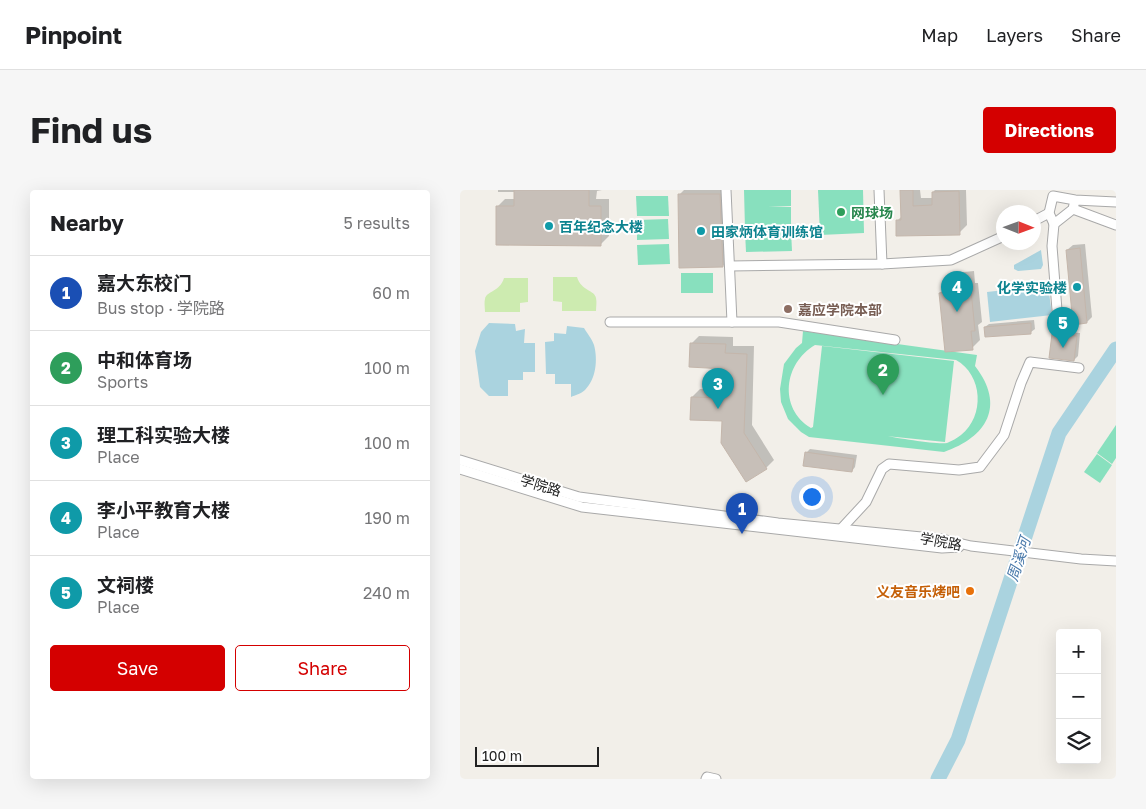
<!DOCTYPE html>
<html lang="en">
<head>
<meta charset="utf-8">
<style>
  :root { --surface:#fff; --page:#f6f6f6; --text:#202124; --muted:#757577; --line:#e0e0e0; --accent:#d40000 }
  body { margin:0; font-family:"Golos Text","Noto Sans SC",sans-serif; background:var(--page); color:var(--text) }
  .controls { position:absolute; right:15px; bottom:15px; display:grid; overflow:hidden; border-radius:5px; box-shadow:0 5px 20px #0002 }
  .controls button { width:45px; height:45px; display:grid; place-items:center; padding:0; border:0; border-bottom:1px solid var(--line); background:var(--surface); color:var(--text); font:25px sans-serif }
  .compass { position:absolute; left:536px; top:15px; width:45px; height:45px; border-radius:50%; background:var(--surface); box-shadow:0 5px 20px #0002; rotate:91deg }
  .scale { position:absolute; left:15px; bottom:12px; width:124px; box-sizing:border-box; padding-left:5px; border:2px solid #222; border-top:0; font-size:14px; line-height:18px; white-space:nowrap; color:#222; -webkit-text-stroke:4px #fff; paint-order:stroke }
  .you { position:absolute; left:351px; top:306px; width:18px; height:18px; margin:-12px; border:4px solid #fff; border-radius:50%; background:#1a73e8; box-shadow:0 0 0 8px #1a73e833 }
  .badge { display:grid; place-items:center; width:32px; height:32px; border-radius:50%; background:var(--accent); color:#fff; font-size:16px; font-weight:700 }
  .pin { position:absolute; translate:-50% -41px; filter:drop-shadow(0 1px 2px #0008) }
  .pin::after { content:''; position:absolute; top:26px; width:18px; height:15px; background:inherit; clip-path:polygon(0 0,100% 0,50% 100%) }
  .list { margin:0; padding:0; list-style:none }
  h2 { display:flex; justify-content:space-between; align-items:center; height:65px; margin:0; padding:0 20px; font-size:21px }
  h2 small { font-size:16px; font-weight:400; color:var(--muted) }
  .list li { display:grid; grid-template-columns:32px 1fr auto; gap:15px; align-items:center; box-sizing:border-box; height:75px; padding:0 20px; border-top:1px solid var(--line) }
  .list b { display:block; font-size:19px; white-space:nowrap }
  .list p { margin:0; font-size:16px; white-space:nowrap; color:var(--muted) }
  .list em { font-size:16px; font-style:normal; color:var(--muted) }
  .actions { display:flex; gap:10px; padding:15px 20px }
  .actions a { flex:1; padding:11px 0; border:1px solid var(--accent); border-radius:5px; text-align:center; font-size:18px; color:var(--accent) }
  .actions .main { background:var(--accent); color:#fff }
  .icon { flex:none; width:28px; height:28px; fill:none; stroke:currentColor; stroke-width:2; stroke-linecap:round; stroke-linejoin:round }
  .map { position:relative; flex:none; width:656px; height:589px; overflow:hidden; border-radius:5px }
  header { display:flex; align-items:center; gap:30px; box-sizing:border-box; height:70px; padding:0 25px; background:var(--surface); border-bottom:1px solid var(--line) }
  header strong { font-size:24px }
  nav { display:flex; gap:28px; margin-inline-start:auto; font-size:18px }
  .intro { display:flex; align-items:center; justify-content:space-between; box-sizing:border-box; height:120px; padding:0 30px }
  h1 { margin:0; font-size:35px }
  .button { padding:12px 22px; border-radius:5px; background:var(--accent); color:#fff; font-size:18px; font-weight:700 }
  main { display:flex; gap:30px; padding:0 30px }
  aside { flex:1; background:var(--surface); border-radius:5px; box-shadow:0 5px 20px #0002 }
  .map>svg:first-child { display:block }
</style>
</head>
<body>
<header>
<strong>Pinpoint</strong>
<nav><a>Map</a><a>Layers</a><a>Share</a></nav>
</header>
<div class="intro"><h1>Find us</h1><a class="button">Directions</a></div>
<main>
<aside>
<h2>Nearby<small>5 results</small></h2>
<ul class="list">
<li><span class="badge" style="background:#1a4fb4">1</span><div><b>嘉大东校门</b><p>Bus stop · 学院路</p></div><em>60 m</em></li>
<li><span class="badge" style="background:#2e9e5b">2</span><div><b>中和体育场</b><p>Sports</p></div><em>100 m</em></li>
<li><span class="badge" style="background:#0f9aa8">3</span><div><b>理工科实验大楼</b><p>Place</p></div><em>100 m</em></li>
<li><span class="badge" style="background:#0f9aa8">4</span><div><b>李小平教育大楼</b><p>Place</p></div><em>190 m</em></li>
<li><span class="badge" style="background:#0f9aa8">5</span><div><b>文祠楼</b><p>Place</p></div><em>240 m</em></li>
</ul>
<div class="actions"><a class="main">Save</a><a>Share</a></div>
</aside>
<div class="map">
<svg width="656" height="589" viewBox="0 0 656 589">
  <rect width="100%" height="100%" fill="#f2efe9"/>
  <g fill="#cdebb0">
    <path d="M93,87H117C121,101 135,100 136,108C137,112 136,117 136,121H102V112L93,111Z"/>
    <path d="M44,88H68V112L60,113V122H25C25,118 24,113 25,109C26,101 40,102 44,88Z"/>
  </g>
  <g fill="#88e0be" fill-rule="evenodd">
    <polygon points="284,0 331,0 331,16 308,17 331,17 331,37 285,39"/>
    <polygon points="358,0 403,0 404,43 360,45"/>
    <polygon points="176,6 208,6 209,26 177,26"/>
    <polygon points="208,29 209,49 177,50 177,30"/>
    <polygon points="331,40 332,61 286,62 285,41"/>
    <polygon points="209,54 210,74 178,75 177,55"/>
    <rect x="221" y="83" width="32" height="20"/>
    <path d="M343,141L517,165L515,176C546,216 527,247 484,262L349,247L341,242L328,229L321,212L320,199L324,174L336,158L342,153ZM355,155L496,170C523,185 525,226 501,245C497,248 492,251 487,253C479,255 438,248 426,246L485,252L494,171L362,156L353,237L351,238C318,218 324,173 355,155Z"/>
    <polygon points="656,235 656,268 652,274 637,263"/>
    <polygon points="637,264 652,275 640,293 624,282"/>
  </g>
  <g fill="#aad3df">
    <polygon points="581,60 583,75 581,79 558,81 554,79 554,75"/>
    <polygon points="588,95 592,125 530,132 527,102"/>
    <polygon points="29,133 55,134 56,141 65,139 64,153 75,153 75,182 63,182 63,190 48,190 48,206 29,206 20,197 15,161 21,142"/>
    <path d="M107,136L124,138C127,143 132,149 134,155C138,170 136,189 125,200C121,204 115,205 111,207V194H95V184H86L85,152L94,151V143L106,144Z"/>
  </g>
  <g fill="#0003">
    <polygon points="38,0 142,0 137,1 136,9 149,9 149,46 141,54 37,17 45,9 55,9 55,2 38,2"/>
    <polygon points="224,0 265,0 268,71 263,76 219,5"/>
    <polygon points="441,0 460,0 461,8 473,8 473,2 475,0 506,0 507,35 499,43 437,31 442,26"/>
    <polygon points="625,54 632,127 627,132 607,60 613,55"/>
    <polygon points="514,81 515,93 518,93 522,132 518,135 520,150 512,158 480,103 487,96 487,91 494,83"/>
    <polygon points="574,130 575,139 571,142 525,137 529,134"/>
    <polygon points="596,141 620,143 618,166 614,170 593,144"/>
    <polygon points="239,146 273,147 273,156 294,156 292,235 314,270 306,278 263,230 232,207 240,199 265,200 266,177 231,154"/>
    <polygon points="350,259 397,265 395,277 392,281 346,263"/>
  </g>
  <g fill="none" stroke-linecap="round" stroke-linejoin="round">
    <polyline stroke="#aad3df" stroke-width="15" points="478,589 498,550 599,243 656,159"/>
  </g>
  <g fill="#c7bfb8" stroke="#c4b6ab">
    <polygon points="54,0 129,0 129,16 141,16 141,56 36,55 36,16 54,16"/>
    <polygon points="440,0 453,0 453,16 472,15 472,2 499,1 500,45 436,46 436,30 441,30"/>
    <polygon points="218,4 260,4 263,77 219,78"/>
    <polygon points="620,58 627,133 613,135 606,60"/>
    <polygon points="506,88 507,100 511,100 515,141 511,141 513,160 485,162 479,103 486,102 485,90"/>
    <polygon points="571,133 571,144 525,147 524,137"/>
    <polygon points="592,144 617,146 614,171 589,168"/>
    <polygon points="230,153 266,154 265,163 287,164 284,243 307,279 286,292 261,253 262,231 230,230 231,207 264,208 265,179 229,177"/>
    <polygon points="345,262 394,269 392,282 343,276"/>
  </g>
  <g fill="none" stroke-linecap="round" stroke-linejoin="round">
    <defs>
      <g id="minor">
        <polyline points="266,0 272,132"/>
        <polyline points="615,10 613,19 594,34 589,23 593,6 615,10 656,12"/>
        <polyline points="613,19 656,35"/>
        <polyline points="574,31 589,23"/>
        <polyline points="594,34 592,56 597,120"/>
        <polyline points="422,74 491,70 544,46"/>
        <polyline points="270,76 422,74 419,0"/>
        <polyline points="150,132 319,132 435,150"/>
        <polyline points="0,270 119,307 318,333 482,349 511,356 621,369 656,371"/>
        <polyline points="0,279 122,317 482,358 499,357"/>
        <polyline points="381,339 406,312 422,279 429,274 499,280 520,277 544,245 561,193 570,172 619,178"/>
        <polyline points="246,589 247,587 256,589"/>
      </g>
    </defs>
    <use href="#minor" stroke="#a9a9a9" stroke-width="11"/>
    <use href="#minor" stroke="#fff" stroke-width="9"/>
  </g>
  <circle fill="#2e9e5b" stroke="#fff" stroke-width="2" cx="381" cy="22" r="5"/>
  <g fill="#0f9aa8" stroke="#fff" stroke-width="2">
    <circle cx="89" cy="36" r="5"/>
    <circle cx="241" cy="41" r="5"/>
    <circle cx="617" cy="97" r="5"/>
  </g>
  <circle fill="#8d6e63" stroke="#fff" stroke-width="2" cx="328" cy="119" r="5"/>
  <circle fill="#e8710a" stroke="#fff" stroke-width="2" cx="510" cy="401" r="5"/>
  <g text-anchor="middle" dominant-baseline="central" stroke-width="4" stroke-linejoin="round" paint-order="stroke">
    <g font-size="14" font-weight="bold" fill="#27864d" stroke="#fff" text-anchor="start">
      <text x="391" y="22">网球场</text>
    </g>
    <g font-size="14" font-weight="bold" fill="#0d838f" stroke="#fff" text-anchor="start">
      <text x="99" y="36">百年纪念大楼</text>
      <text x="251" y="41">田家炳体育训练馆</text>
      <text x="607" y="97" text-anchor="end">化学实验楼</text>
    </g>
    <g font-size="14" font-weight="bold" fill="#785e54" stroke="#fff" text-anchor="start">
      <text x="338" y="119">嘉应学院本部</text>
    </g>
    <g font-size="14" fill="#222" stroke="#fff">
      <text transform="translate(81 295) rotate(17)">学院路</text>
      <text transform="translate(481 351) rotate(10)">学院路</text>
    </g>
    <g font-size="14" font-weight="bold" fill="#c56008" stroke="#fff" text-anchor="end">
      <text x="500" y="401">义友音乐烤吧</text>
    </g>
    <g font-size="15" font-style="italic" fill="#4a7aab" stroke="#fff">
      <text transform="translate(558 369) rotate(-72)">周溪河</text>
    </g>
  </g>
</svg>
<div class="controls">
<button>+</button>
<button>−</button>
<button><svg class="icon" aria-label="layers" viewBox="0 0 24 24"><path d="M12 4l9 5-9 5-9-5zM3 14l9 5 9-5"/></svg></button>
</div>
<svg class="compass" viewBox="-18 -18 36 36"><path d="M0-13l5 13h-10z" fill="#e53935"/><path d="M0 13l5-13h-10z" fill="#757577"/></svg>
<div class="scale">100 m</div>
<div class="you"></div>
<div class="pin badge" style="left:282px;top:344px;background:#1a4fb4">1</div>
<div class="pin badge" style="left:423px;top:205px;background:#2e9e5b">2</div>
<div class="pin badge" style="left:258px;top:219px;background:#0f9aa8">3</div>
<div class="pin badge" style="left:497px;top:122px;background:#0f9aa8">4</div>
<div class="pin badge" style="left:603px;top:158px;background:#0f9aa8">5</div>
</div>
</main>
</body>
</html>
